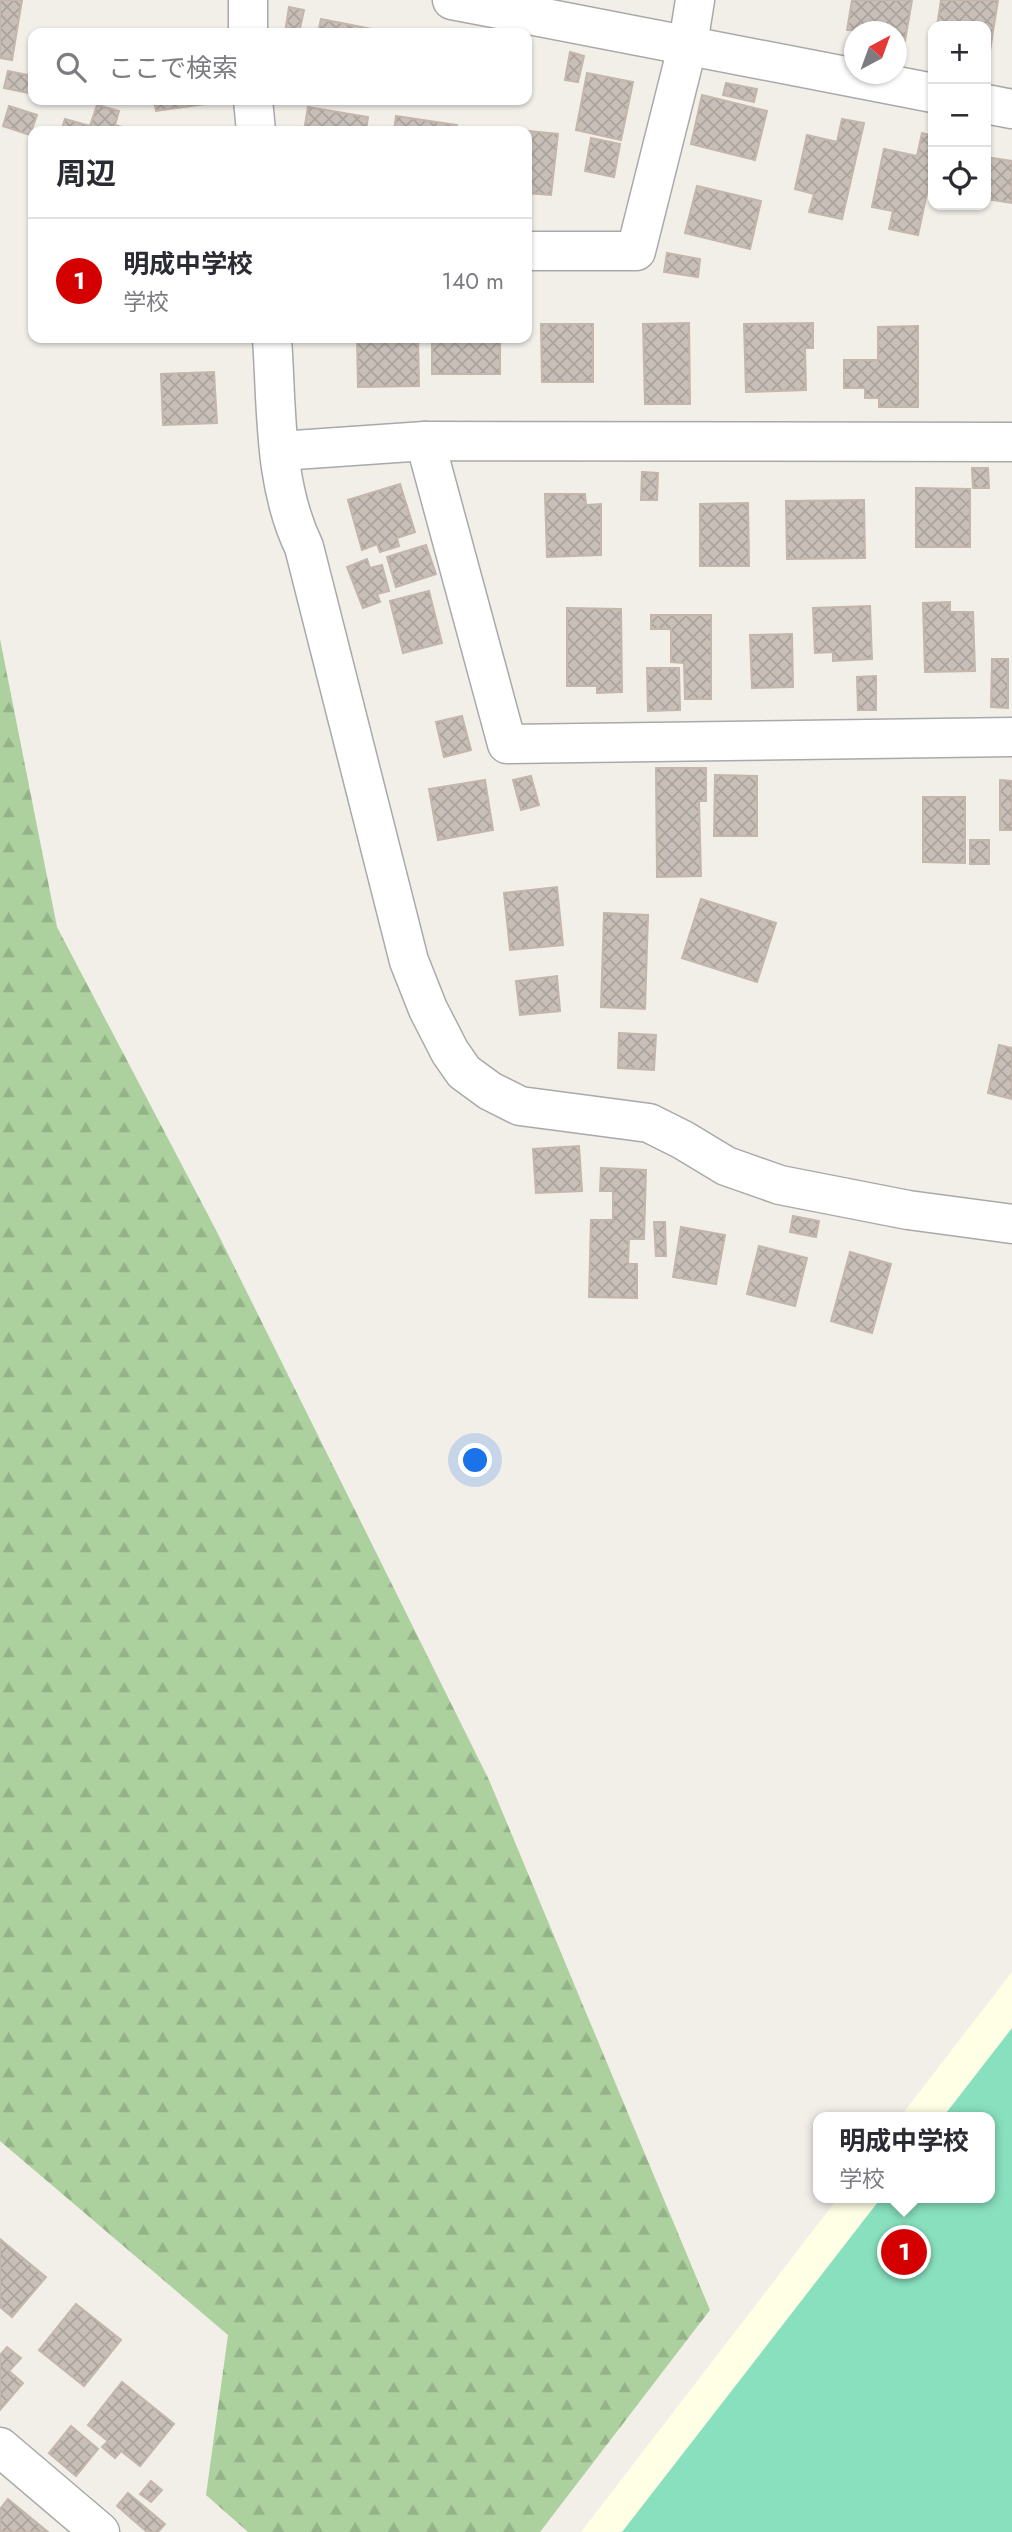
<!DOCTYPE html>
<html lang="ja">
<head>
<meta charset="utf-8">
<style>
  :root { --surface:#fff; --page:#f2f2f3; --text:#2b2b33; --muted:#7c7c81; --line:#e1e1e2; --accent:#d40000 }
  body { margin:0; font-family:Jost,"Noto Sans JP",sans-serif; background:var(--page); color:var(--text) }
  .controls { position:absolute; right:21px; top:21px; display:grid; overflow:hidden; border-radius:14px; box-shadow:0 2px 5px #0004 }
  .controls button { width:63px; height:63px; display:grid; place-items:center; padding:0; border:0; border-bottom:2px solid var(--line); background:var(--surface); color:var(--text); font:35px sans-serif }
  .compass { position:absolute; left:844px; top:21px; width:63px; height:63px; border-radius:50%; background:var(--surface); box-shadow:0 2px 5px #0004; rotate:41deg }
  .you { position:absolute; left:476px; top:1461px; width:24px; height:24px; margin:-18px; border:5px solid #fff; border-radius:50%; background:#1a73e8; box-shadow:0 0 0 10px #1a73e833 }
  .badge { display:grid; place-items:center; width:46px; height:46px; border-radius:50%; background:var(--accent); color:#fff; font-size:23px; font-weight:700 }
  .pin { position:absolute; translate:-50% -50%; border:4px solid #fff; box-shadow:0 2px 7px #0006 }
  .popup { position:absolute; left:813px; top:2112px; width:182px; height:91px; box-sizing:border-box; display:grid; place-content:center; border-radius:14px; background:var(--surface); filter:drop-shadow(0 2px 5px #0005); font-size:23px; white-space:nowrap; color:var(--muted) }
  .popup b { font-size:26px; color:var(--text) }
  .popup::after { content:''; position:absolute; left:50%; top:100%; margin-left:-14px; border:14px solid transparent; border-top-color:var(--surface) }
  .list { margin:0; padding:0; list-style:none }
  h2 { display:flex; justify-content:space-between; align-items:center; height:91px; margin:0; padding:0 28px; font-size:30px }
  h2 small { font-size:23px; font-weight:400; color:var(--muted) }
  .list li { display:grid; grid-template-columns:46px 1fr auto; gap:21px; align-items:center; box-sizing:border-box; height:126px; padding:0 28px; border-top:2px solid var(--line) }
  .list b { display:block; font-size:26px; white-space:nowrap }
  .list p { margin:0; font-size:23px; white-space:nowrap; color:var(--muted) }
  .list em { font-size:23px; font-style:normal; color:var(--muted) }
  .icon { flex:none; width:38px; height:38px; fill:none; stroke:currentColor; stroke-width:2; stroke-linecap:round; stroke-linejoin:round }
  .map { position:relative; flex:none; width:1012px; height:2532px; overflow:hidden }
  .search { position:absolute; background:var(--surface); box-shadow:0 2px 5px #0004; left:28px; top:28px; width:504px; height:77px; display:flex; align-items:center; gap:18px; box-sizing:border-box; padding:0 24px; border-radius:14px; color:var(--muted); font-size:26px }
  .panel { position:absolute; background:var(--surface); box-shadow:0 2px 5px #0004; left:28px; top:126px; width:504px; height:217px; border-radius:14px }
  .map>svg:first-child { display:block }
</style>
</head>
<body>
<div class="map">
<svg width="1012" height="2532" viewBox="0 0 1012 2532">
  <defs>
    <pattern id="forest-firs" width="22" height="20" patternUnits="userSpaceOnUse" patternTransform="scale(1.75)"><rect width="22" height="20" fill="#add19e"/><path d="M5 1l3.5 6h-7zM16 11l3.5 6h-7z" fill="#95b388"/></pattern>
    <pattern id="building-cross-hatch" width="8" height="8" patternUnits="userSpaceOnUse" patternTransform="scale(1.75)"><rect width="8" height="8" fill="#c7bfb8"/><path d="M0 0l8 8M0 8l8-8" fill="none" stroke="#aba49e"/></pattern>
  </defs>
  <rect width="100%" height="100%" fill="#f2efe9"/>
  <polygon fill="#ffffe5" points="1012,1972 1012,2532 581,2532 838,2198 990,2198 990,2117 900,2117"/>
  <polygon fill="url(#forest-firs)" points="0,639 57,927 217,1232 489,1780 710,2310 540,2532 248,2532 206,2495 228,2335 0,2141"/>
  <polygon fill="#88e0be" points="1012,2028 1012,2532 622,2532 881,2198 990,2198 990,2117 943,2117"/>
  <g fill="url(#building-cross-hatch)" stroke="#c4b6ab" stroke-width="2">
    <polygon points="0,0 22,0 12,60 0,58"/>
    <polygon points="852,0 912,0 905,41 897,39 897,32 847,30"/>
    <polygon points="941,0 998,0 989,57 986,56 986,26 937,26"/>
    <polygon points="289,7 304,10 299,33 285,33"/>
    <polygon points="321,19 372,29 371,33 318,33"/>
    <polygon points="570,52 584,56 578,82 565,80"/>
    <polygon points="8,71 33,76 33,94 4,88"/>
    <polygon points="587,73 633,82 621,140 576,130"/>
    <polygon points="726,83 757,89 754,102 723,95"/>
    <polygon points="702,95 767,111 755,160 691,144"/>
    <polygon points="154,100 206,100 206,104 156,111"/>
    <polygon points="97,105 119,111 115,125 136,131 61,131 65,119 90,126"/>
    <polygon points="9,106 37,115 30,135 3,126"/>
    <polygon points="308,107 368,117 366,131 304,131"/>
    <polygon points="396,116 457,125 456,131 394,131"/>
    <polygon points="842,119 864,123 842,219 809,212 814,194 795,189 807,135 837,142"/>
    <polygon points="498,128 558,134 551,195 527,193 527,131 498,131"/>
    <polygon points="922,133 933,136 933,165 918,235 889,229 893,211 872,207 884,149 917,156"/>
    <polygon points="591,138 620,144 614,177 585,171"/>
    <polygon points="986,157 1012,161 1012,203 986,199"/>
    <polygon points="697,186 761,201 750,249 685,233"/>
    <polygon points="667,253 700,259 698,277 664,272"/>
    <polygon points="689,323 690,404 645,404 643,324"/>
    <polygon points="813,323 813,348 805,348 806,390 746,392 744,324"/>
    <polygon points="541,324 593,324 593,382 542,382"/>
    <polygon points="918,326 918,407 879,407 879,398 865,398 865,388 844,388 844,360 878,360 878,327"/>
    <polygon points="357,338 418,338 419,386 358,387"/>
    <rect x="432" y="338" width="68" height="36"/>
    <polygon points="214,372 217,423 163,425 161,374"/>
    <polygon points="972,468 988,468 989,488 973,488"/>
    <polygon points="642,472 658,473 657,500 641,500"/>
    <polygon points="400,484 415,532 397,538 399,546 380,552 377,544 362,550 348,500"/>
    <polygon points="916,488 970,489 970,547 916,547"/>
    <polygon points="545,494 585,494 586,505 601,504 601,555 547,557"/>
    <polygon points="864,500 865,558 787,559 786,501"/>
    <polygon points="748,503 749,566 700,566 700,504"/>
    <polygon points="426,545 436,574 396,587 387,557"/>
    <polygon points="367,559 370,568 382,565 389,591 377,594 380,602 363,608 347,567"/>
    <polygon points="429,591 442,643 403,653 390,601"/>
    <polygon points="950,602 950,612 973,612 975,671 925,672 923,603"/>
    <polygon points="870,606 872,659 833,661 833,652 815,653 813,608"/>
    <polygon points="567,608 621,609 622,692 597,693 597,686 567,686"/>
    <polygon points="651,615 711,615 711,699 685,699 684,663 671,662 671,629 651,629"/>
    <polygon points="792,634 793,687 752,688 750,635"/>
    <polygon points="992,659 1008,659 1008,708 991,707"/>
    <polygon points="647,668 679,668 680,710 648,711"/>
    <polygon points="876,676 876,710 858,710 857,677"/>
    <polygon points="462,716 471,750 444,757 436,722"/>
    <polygon points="656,768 706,768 706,801 699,801 701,876 657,877"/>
    <polygon points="715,775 757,776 757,836 714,836"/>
    <polygon points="531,776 539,805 521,810 513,780"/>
    <polygon points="485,780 493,830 438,840 429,789"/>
    <polygon points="1000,780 1012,781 1012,830 1000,830"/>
    <polygon points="923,797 965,797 965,863 923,862"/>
    <rect x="970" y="840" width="19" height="24"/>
    <polygon points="557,887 563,945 510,950 504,893"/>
    <polygon points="701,899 776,923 757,982 682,958"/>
    <polygon points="604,913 648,915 645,1009 601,1007"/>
    <polygon points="557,976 560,1011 520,1015 516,981"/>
    <polygon points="619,1033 656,1035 654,1070 618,1068"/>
    <polygon points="999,1045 1012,1048 1012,1099 988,1093"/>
    <polygon points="579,1146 582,1191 536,1193 533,1149"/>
    <polygon points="601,1168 646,1170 644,1239 629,1239 628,1264 637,1264 637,1298 589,1297 591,1220 613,1220 613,1191 600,1191"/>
    <polygon points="793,1216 819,1221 816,1237 790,1232"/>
    <polygon points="654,1222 665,1222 666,1256 656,1256"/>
    <polygon points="681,1227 725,1235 716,1284 673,1277"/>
    <polygon points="759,1246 807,1258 795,1306 747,1294"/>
    <polygon points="850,1252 891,1264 872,1333 831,1321"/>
    <polygon points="0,2239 46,2277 12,2317 0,2307"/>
    <polygon points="76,2304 121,2340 84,2386 39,2350"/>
    <polygon points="7,2347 21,2358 9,2371 23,2383 0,2410 0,2355"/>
    <polygon points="122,2382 174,2424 140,2466 121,2451 115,2458 102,2447 108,2441 88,2425"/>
    <polygon points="71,2426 98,2449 76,2476 49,2453"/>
    <polygon points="151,2481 162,2490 151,2502 140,2494"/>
    <polygon points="128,2493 165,2524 158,2532 147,2532 117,2506"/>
    <polygon points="8,2499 48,2532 0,2532 0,2509"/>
  </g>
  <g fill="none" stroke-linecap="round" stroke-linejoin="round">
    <defs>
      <g id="minor">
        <polyline points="452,0 933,93"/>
        <polyline points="248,33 248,0"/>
        <polyline points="253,100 256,131"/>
        <polyline points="986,104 1012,109"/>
        <polyline points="527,251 636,251 688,44 695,0"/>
        <path d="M272,338C277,408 273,483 304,547L409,961L428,1009L450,1052L464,1072L490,1091L520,1106L649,1123L683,1140L726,1166L780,1185L908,1210L1012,1224"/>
        <polyline points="425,441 507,744 1012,737"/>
        <polyline points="280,451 425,441 1012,442"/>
        <polyline points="0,2447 100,2532"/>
      </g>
    </defs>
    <use href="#minor" stroke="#a9a9a9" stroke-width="41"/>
    <use href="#minor" stroke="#fff" stroke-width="38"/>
  </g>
</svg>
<div class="controls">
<button>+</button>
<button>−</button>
<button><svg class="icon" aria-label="locate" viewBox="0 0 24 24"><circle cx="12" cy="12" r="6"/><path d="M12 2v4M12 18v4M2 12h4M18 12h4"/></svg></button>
</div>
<svg class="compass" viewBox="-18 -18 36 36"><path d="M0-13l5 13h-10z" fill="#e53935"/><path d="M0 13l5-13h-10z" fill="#7c7c81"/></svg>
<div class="you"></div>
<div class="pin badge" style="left:904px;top:2252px">1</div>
<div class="popup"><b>明成中学校</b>学校</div>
<div class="search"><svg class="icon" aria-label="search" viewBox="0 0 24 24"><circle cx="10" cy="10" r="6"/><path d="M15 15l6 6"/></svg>ここで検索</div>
<section class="panel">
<h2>周辺<small></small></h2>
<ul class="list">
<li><span class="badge">1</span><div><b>明成中学校</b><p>学校</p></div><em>140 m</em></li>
</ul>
</section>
</div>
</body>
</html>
